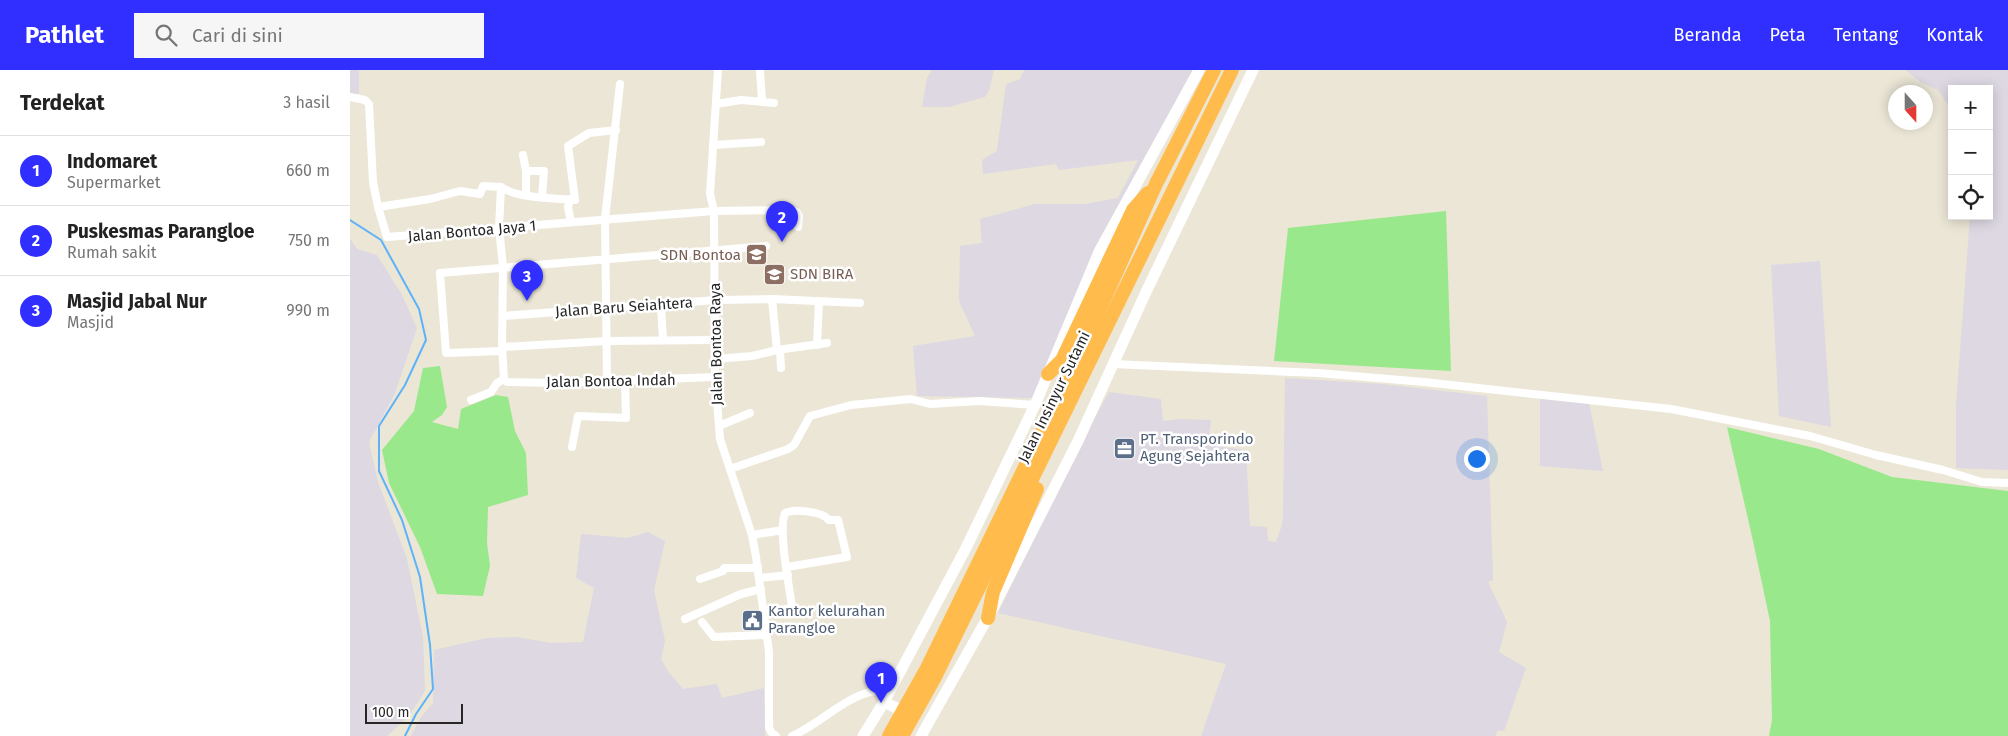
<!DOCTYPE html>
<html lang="id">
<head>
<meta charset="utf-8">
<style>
  :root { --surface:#fff; --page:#f6f6f6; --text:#222; --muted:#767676; --line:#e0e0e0; --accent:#302fff }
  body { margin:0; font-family:"Fira Sans",sans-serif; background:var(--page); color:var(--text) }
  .controls { position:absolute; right:15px; top:15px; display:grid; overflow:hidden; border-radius:0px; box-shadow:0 2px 12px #0003 }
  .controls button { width:45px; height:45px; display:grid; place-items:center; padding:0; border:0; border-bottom:1px solid var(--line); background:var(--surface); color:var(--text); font:25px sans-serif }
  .compass { position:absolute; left:1538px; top:15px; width:45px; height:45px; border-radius:50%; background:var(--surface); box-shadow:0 2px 12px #0003; rotate:159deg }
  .scale { position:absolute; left:15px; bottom:12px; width:98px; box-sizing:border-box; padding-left:5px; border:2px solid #272727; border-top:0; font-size:14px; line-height:18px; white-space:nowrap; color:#272727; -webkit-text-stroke:4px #fff; paint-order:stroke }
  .you { position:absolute; left:1126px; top:388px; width:18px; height:18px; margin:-12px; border:4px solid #fff; border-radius:50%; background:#1a73e8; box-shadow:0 0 0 8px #1a73e833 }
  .badge { display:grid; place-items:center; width:32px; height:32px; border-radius:50%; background:var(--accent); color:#fff; font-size:16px; font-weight:700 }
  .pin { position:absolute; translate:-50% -41px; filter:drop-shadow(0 1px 2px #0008) }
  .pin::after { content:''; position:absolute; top:26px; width:18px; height:15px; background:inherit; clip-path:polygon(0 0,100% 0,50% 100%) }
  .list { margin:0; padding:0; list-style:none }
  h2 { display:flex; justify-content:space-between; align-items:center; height:65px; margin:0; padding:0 20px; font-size:21px }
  h2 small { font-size:16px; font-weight:400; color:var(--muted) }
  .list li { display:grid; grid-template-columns:32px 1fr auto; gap:15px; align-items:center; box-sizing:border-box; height:70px; padding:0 20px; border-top:1px solid var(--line) }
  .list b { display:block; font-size:19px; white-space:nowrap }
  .list p { margin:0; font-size:16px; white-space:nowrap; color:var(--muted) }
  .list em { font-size:16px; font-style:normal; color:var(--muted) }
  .icon { flex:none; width:28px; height:28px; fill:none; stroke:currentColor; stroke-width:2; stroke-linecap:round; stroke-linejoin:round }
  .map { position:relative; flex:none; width:1658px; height:666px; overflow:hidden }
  header { display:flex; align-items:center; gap:30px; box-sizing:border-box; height:70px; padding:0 25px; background:var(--accent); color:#fff }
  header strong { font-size:24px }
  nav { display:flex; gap:28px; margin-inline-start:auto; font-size:18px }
  .search { width:350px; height:45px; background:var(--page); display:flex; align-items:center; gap:12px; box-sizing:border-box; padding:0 18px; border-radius:0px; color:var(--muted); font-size:19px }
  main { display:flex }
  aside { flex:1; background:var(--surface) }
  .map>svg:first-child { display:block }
</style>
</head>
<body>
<header>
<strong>Pathlet</strong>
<div class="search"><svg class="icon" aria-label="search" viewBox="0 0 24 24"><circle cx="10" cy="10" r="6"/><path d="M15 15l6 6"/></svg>Cari di sini</div>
<nav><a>Beranda</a><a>Peta</a><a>Tentang</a><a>Kontak</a></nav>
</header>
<main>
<aside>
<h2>Terdekat<small>3 hasil</small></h2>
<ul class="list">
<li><span class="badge">1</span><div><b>Indomaret</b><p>Supermarket</p></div><em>660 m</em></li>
<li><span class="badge">2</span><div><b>Puskesmas Parangloe</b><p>Rumah sakit</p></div><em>750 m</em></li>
<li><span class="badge">3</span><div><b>Masjid Jabal Nur</b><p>Masjid</p></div><em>990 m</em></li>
</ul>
</aside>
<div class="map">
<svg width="1658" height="666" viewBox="0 0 1658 666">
  <rect width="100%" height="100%" fill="#ebe6d6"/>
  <g fill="#ddd8e2">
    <rect x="0" y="0" width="9" height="24"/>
    <polygon points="582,0 644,0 639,20 635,27 599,37 572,37 577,8"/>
    <polygon points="674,0 843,0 745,177 684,328 567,326 563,276 625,266 609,231 610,176 632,173 630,149 685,134 735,134 768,128 788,90 709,100 706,94 633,104 632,90 647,81 656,14 670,9"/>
    <polygon points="1556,0 1658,0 1658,400 1606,398 1606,335 1620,146 1639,146 1639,19 1602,19 1602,41 1588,20 1570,12"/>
    <polygon points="0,169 7,179 27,185 52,225 67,258 45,323 19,372 28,412 57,489 73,567 75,621 58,647 37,666 0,666"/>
    <polygon points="1470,191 1481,357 1429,346 1421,195"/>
    <polygon points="935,308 1032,314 1137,326 1143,510 1138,512 1157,552 1149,582 1176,598 1154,661 1148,660 1145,666 851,666 876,594 648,543 729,377 759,322 811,329 813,351 829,349 861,350 858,375 896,380 900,456 917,457 918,471 926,472 931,458 933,449"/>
    <polygon points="1190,329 1239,333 1253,401 1190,396"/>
    <polygon points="298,462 315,471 304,520 315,571 311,589 318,601 333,619 367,614 372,628 414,618 415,666 61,666 71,647 83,633 84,580 137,568 167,567 201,573 233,572 244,518 226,508 231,464 278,468"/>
  </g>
  <g fill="#9ae88c">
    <polygon points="1096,141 1101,301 924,291 938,158"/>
    <polygon points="90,296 97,337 92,345 82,352 108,359 111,339 146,325 158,327 165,361 176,383 178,425 138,437 137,473 140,496 133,526 87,524 70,477 39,413 32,380 64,341 73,298"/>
    <polygon points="1377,357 1469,379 1542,407 1658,421 1658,666 1419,666 1422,650 1420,551 1403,471"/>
  </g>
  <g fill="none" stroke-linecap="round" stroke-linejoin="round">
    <polyline stroke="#5db2f9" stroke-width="2" points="0,150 31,170 69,239 76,270 55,315 29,356 29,401 52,450 70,507 80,575 83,619 66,644 55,666"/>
    <g stroke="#fff" stroke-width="8">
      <polyline points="368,0 360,124 364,141 365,307 370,369 402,465 406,487 419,582 419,657 421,662 426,666"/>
      <polyline points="410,0 412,32"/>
      <polyline points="0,27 15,30 19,34 23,112 28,137 37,167 364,141 442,140 447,142 449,146 448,157"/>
      <polyline points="366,34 391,30 424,33"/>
      <path d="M266,60L239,63L218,76L225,130C205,128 168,129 151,117L149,158L153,197L152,277L154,309L157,312L207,313L365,307"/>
      <polyline points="363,75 411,72"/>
      <polyline points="173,85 176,101 176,125"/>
      <polyline points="176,101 194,101 192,127"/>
      <polyline points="220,129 218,137 221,152"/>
      <polyline points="28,137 80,129 110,121 130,124 133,116 151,117"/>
      <polyline points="422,229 427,280"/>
      <polyline points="311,234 313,270"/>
      <polyline points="153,246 366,230 422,229 510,233"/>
      <polyline points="467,275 469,231"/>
      <polyline points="152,277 257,271 366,270"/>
      <polyline points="430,280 431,298"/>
      <polyline points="152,281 96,283 90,203 416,176"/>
      <polyline points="365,289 402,286 427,280 477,273"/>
      <polyline points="763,294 968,303 1074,312 1321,339 1460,366 1526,385 1593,400 1632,412 1658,413"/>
      <polyline points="257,311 255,149 270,14"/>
      <polyline points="121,330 141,322 147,313 154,309"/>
      <polyline points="369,356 400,343"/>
      <polyline points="222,377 228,346 276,348 275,311"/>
      <polyline points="380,399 438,379 444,375 460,346 501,335 561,329 580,334 629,331 685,335"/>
      <polyline points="402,465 433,460"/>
      <polyline points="410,508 438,505"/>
      <polyline points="350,509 373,501 374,498 408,498"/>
      <path d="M414,543L442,538V536C439,516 428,460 435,443C445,438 473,442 479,450H488L497,487L437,497"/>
      <polyline points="335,549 391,524 411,519"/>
      <polyline points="352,552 364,567 417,565"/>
      <path d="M442,666C472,654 505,615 539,621"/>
    </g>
    <g stroke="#fff" stroke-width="11">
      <polyline points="534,632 561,645"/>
      <polyline points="513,666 534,632 616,478 685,335 749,182 849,0"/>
      <polyline points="571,666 642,540 728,371 796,222 903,0"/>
    </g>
    <g stroke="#ffbc4d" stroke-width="14">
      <polyline points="698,304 712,290 783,140 798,123"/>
      <polyline points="638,548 643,522 687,419"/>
      <polyline points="539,666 576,600 639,471 727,290 806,114 864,0"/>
      <polyline points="552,666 585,607 621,534 882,0"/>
    </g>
  </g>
  <defs>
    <symbol id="school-square" viewBox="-11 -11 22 22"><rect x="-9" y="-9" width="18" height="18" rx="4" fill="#8d6e63" stroke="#fff"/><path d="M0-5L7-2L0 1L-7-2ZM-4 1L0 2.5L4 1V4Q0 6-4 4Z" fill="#fff"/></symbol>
    <symbol id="office-square" viewBox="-11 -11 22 22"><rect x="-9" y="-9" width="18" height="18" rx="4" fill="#5c6f8a" stroke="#fff"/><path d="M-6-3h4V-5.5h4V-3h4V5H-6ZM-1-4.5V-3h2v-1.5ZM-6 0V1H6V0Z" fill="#fff"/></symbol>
    <symbol id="civic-square" viewBox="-11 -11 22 22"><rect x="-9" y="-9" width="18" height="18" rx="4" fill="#5c6f8a" stroke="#fff"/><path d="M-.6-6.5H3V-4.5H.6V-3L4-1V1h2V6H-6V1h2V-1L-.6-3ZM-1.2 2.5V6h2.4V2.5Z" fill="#fff"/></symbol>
  </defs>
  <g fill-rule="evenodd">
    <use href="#school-square" x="394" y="172" width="25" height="25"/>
    <use href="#school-square" x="412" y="192" width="25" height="25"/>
    <use href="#office-square" x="762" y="366" width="25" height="25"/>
    <use href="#civic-square" x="390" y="538" width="25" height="25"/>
  </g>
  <g text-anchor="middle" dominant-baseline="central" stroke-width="5" stroke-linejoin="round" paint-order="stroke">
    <g font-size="15" fill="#272727" stroke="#fff">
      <text transform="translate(122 161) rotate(-5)">Jalan Bontoa Jaya 1</text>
      <text transform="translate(274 237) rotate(-4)">Jalan Baru Seiahtera</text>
      <text transform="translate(366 274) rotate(-91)">Jalan Bontoa Raya</text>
      <text transform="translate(261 311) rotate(-1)">Jalan Bontoa Indah</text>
      <text transform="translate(704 327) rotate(-64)">Jalan Insinyur Sutami</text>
    </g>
    <g font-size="15" fill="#785e54" stroke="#fff" text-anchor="end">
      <text x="391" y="185">SDN Bontoa</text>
      <text x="440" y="204" text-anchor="start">SDN BIRA</text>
    </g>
    <g font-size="15" fill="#4e5e75" stroke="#fff" text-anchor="start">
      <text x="790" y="369">PT. Transporindo<tspan x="790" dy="17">Agung Sejahtera</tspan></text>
      <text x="418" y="541">Kantor kelurahan<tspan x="418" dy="17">Parangloe</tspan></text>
    </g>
  </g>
</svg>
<div class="controls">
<button>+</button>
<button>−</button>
<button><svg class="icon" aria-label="locate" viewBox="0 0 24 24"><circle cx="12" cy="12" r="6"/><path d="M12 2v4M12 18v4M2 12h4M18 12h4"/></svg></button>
</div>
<svg class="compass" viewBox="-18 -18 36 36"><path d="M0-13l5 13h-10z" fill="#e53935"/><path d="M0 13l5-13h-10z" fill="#767676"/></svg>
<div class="scale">100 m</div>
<div class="you"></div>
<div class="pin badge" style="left:531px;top:633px">1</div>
<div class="pin badge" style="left:432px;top:172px">2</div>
<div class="pin badge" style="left:177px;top:231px">3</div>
</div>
</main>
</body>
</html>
